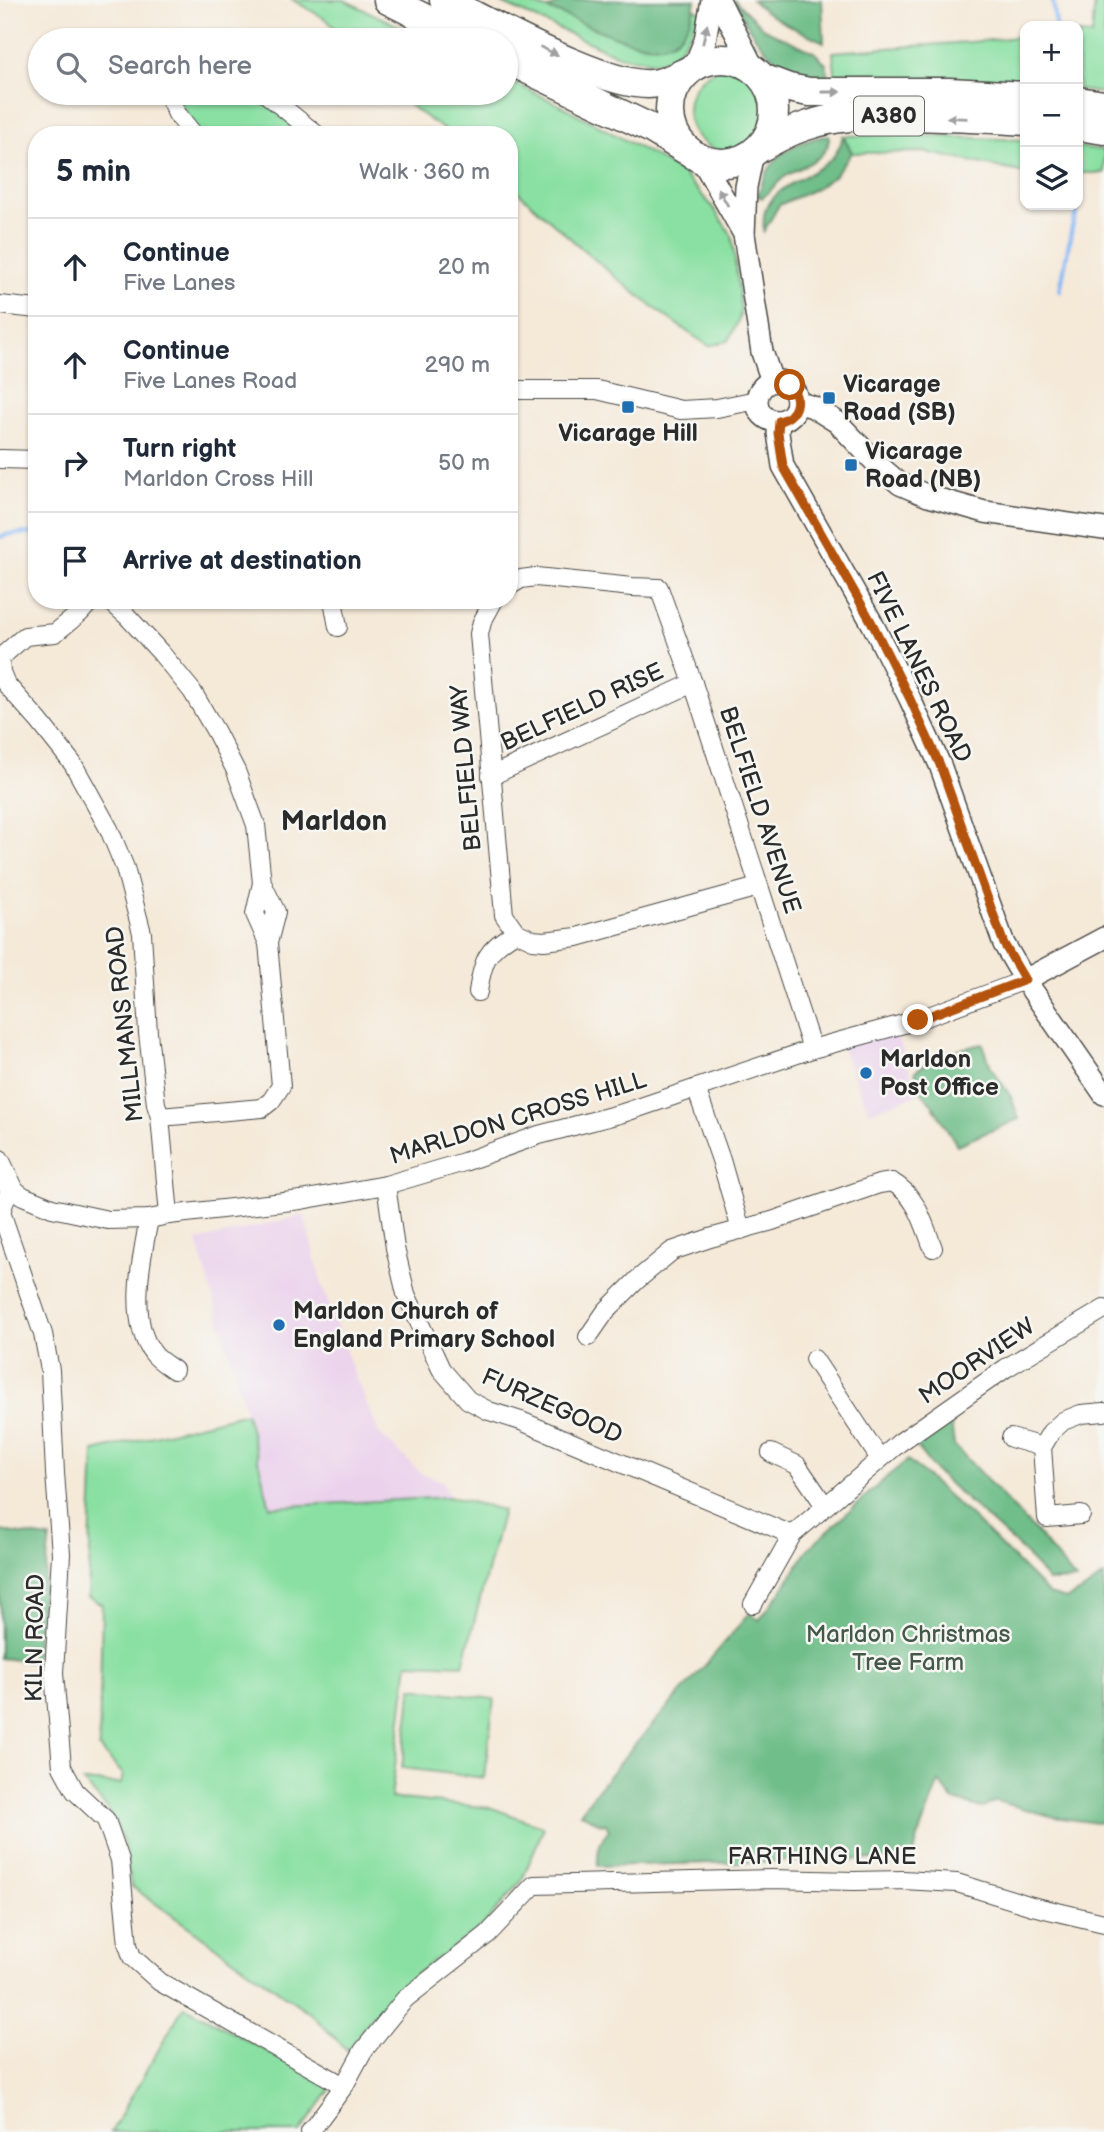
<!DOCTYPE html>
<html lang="en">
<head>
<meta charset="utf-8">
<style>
  :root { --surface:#fff; --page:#f2f2f3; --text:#1f2937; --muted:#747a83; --line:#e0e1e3 }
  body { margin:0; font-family:"Balsamiq Sans",sans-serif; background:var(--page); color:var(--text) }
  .controls { position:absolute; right:21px; top:21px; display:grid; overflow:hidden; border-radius:14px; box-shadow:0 2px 5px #0004 }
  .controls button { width:63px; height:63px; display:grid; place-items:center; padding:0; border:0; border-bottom:2px solid var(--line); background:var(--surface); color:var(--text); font:35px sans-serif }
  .stop { position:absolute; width:21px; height:21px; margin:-16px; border:5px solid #b45309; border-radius:50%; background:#fff }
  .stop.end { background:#b45309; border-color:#fff; box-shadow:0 2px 7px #0008 }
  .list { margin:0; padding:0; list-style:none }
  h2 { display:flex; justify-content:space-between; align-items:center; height:91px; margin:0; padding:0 28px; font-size:30px }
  h2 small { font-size:23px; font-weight:400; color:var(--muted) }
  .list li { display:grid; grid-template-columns:46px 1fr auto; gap:21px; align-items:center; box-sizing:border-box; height:98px; padding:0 28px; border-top:2px solid var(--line) }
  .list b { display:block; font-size:26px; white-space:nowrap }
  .list p { margin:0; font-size:23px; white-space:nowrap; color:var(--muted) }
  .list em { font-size:23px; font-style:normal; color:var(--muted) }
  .icon { flex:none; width:38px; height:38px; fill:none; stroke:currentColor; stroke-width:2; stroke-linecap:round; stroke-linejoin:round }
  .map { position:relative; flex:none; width:1104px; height:2132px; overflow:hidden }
  .search { position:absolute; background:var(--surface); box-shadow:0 2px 5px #0004; left:28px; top:28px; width:490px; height:77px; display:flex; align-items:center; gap:18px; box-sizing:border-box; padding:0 24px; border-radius:38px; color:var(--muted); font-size:26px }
  .panel { position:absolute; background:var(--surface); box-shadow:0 2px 5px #0004; left:28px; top:126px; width:490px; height:483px; border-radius:28px }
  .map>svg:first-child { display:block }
</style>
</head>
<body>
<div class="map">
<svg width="1104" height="2132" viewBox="0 0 1104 2132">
  <rect width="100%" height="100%" fill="#f6f6f2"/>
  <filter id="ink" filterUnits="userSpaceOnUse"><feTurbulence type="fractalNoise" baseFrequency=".0143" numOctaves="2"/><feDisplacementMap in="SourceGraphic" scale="14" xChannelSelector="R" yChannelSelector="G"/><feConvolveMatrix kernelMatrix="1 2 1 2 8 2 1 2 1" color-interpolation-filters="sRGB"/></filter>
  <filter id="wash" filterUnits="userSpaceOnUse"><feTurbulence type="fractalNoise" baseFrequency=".00686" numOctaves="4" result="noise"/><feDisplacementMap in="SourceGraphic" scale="28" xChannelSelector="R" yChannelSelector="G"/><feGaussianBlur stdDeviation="1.57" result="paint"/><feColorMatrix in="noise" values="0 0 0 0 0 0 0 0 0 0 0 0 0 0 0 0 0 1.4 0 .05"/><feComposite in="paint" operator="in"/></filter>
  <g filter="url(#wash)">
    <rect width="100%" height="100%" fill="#f5e9d8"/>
    <g fill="#ebd1ec">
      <polygon points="894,1027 918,1094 869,1112 839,1041"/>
      <polygon points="304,1215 321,1282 352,1368 379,1433 422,1474 443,1481 450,1497 270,1508 246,1413 197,1241"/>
    </g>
    <g fill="#8ae0a3" stroke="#5a8667" stroke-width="2">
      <polygon points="293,0 344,0 428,40 346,40 327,20"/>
      <polygon points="495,0 520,0 564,15 626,40 690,20 694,8 701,12 685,41 671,58 655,62 619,56"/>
      <polygon points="1095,0 1104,0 1104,93 1078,90 1078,34 1092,35"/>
      <polygon points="1025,36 1025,85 836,83 833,52 983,41"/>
      <circle cx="730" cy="110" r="42"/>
      <path d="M506,79L566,108L649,153L683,174L712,206L732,236L741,310L739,320L728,341L709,346C636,300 574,241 509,184V135H452L417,111L397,93H506Z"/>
      <polygon points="173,93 252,93 306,135 201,135"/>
      <polygon points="902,135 1025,140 1025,173 926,152 852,153 843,136"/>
      <polygon points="1078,147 1104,150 1104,173 1078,173"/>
      <polygon points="246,1413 270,1507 450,1497 503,1510 463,1665 408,1663 391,1798 492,1808 544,1827 522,1880 485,1924 413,1976 370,2019 348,2051 311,2014 131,1886 124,1844 108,1809 83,1782 96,1782 121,1784 123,1774 99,1748 102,1604 88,1597 94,1451"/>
      <polygon points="412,1688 494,1699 484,1778 402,1768"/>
      <polygon points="184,2006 332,2087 300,2132 111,2132"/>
    </g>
    <g fill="#6fbe89" stroke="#4d745a" stroke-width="2">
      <path d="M565,0H695C693,19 682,42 662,45C634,50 575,19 548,9Z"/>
      <path d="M734,0L764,29L814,52L826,64L828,77C779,78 753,40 734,0Z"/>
      <path d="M752,0H822L824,42C799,30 772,20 752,0Z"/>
      <path d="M829,135C831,158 803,165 787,175C777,182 771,191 762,198L758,196C768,156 791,143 829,135Z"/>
      <path d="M843,136L852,153L834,176L815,189L779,205L763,233C764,227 763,217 765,211C777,183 810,178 830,160C837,154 840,145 843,136Z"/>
      <polygon points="983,1044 991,1067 1011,1097 1019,1119 957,1145 933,1106 921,1091 915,1071 943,1053"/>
      <polygon points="950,1415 954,1445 1035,1531 1076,1580 1048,1581 1024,1552 936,1472 916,1446"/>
      <path d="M908,1460L973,1518L1049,1594L1066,1599L1081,1592L1104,1576V1821L1097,1823L1054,1817L996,1801L983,1808L953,1800L939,1782L920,1831L912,1860L868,1859L598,1866C597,1853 600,1839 609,1830L606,1824L598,1823L580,1813C632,1742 695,1681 749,1613L759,1620L783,1589L808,1549L889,1475Z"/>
      <polygon points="0,1531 50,1538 34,1662 0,1658"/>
    </g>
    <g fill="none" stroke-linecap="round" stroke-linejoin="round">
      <g stroke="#8ab9f5" stroke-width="4.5">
        <polyline points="1053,0 1056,26"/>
        <polyline points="1060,291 1072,227 1082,195 1079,164"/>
        <polyline points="0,537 10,534 37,533"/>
      </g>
    </g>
  </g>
  <g filter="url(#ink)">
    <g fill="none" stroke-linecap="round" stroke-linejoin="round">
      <defs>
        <g id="minor">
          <polyline points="167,93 177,114 194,135"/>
          <polyline points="265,93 317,135"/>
          <polyline points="0,305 37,309"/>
          <polyline points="509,390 597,390 681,410 717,408 757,400"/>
          <polyline points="0,459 37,460"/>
          <polyline points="509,586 521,579 536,577 632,587 659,588 693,683 812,1049"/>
          <polyline points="109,600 127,616 161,653 192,691 216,732 236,771 256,825 262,883 255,914 268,943"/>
          <polyline points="333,600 338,627"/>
          <polyline points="494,600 482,622 479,634 504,915 516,932"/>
          <polyline points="0,658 1,672 6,684 39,721 73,764 109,829 125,868 142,933 148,1033 156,1104 160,1117 169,1215"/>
          <polyline points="0,658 25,636 55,633 80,613 92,600"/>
          <polyline points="491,776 693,683"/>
          <path d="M478,992C483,959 487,949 516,932L533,940L544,941L577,937L758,887"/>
          <polyline points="696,1088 721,1160 741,1230"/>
          <polyline points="160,1117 262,1108 271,1101 281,1086 268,943 276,912 262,883"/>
          <polyline points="0,1159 15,1190"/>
          <polyline points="0,1180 23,1196 52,1208 108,1220 149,1219 169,1215 301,1200 386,1185 464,1162 539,1135 623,1113 812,1049 918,1020 1025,980"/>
          <polyline points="386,1185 395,1248 406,1294 441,1369 468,1400 489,1411 521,1421 792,1535"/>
          <polyline points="15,1190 6,1198 1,1212 43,1334 50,1370 55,1473 61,1554 54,1673 62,1767 75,1791 106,1820 120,1860 128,1945 132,1957 160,1982 344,2086"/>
          <path d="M149,1219C142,1256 127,1320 153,1353C158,1360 167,1365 174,1370"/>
          <path d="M588,1337L606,1311L637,1280L672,1251L710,1238L772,1221L879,1184L892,1182C917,1196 923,1222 933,1248"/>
          <polyline points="814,1359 880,1459"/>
          <polyline points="1011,1438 1042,1447"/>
          <polyline points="771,1453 797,1465 825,1506"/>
          <polyline points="1081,1515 1047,1518 1042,1447 1051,1432 1063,1421 1081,1414 1104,1412"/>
          <polyline points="753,1604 792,1535 899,1443 1006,1368 1104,1309"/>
          <polyline points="310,2132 344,2086 363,2051 405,1999 488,1934 534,1885 771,1879 854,1881 903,1880 957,1883 1032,1906 1104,1923"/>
        </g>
        <g id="tertiary">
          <polyline points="719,0 755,71"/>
          <polyline points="694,67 705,40 712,0"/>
          <polyline points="753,153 746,187 744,234 762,352 772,381"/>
          <polyline points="702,160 744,234"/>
          <circle cx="777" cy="401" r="20"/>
          <polyline points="797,402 813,407 837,422 879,466 900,484 928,496 985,512 1104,529"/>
          <polyline points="779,421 778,433 783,466 872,623 910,699 940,765 1004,944 1025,980 1104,1094"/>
          <polyline points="1025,980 1104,938"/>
        </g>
        <g id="trunk">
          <polyline points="388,0 468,40"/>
          <path d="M444,0C487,21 615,94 658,83C668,81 679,75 688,71"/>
          <circle cx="722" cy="111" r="52"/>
          <polyline points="506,59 650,128 686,150"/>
          <polyline points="765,79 789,88 809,92 949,92 1025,96"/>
          <polyline points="1078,101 1104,105"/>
          <polyline points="1078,126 1104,130"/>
          <path d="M758,149C774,140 789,131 806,126C839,114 874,116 907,116C947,117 986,118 1025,121"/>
        </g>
      </defs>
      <use href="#minor" stroke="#494845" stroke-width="20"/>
      <use href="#tertiary" stroke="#494845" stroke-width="24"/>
      <use href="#trunk" stroke="#494845" stroke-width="31"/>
      <use href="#minor" stroke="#fff" stroke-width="18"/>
      <use href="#tertiary" stroke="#fff" stroke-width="21"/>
      <use href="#trunk" stroke="#fff" stroke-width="28"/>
    </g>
    <defs><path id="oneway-solid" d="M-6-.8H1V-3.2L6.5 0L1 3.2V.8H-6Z" transform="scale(1.75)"/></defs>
    <g fill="#a0a0a0">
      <use href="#oneway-solid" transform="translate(705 34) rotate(-77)"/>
      <use href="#oneway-solid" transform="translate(549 51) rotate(25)"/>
      <use href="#oneway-solid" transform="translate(831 92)"/>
      <use href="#oneway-solid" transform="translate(957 118) rotate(-178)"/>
      <use href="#oneway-solid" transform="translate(723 197) rotate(-119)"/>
    </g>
  </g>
  <g fill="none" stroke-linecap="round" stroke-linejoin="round" filter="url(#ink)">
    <path stroke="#b45309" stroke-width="9" d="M790,385C802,399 797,417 779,421L778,433L783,466L872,623L910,699L940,765L1004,944L1025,980L918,1020"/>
  </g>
  <g fill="#1f6fb2" stroke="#f6f6f2" stroke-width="2.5">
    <rect x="822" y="391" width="14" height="14" rx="3.5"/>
    <rect x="621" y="400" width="14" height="14" rx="3.5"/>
    <rect x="844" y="458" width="14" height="14" rx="3.5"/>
    <circle cx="866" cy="1073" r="7"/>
    <circle cx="279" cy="1325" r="7"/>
  </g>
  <g text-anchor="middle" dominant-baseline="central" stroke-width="5" stroke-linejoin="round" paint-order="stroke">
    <rect fill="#f6f6f2" stroke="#686867" stroke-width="2" x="854" y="96.5" width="70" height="39" rx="5"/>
    <g font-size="23" font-weight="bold" fill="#2b2b2b">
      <text x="889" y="116">A380</text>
    </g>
    <g font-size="24" font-weight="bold" fill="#2b2b2b" stroke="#f6f6f2" text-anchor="start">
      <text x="843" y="384">Vicarage<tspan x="843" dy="28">Road (SB)</tspan></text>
      <text x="628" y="433" text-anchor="middle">Vicarage Hill</text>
      <text x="865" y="451">Vicarage<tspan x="865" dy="28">Road (NB)</tspan></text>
      <text x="880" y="1059">Marldon<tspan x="880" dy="28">Post Office</tspan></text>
      <text x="293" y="1311">Marldon Church of<tspan x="293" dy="28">England Primary School</tspan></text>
    </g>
    <g font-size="24" fill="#2b2b2b" stroke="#f6f6f2">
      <text transform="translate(919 667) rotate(64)">FIVE LANES ROAD</text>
      <text transform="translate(582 707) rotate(-25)">BELFIELD RISE</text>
      <text transform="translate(466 768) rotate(-95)">BELFIELD WAY</text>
      <text transform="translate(760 810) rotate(72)">BELFIELD AVENUE</text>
      <text transform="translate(125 1024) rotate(-96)">MILLMANS ROAD</text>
      <text transform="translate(518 1118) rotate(-17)">MARLDON CROSS HILL</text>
      <text transform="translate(977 1361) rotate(-34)">MOORVIEW</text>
      <text transform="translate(552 1406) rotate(24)">FURZEGOOD</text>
      <text transform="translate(35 1638) rotate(-89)">KILN ROAD</text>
      <text x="822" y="1856">FARTHING LANE</text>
    </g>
    <g font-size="24" fill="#435849" stroke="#f6f6f2">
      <text x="908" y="1634">Marldon Christmas<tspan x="908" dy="28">Tree Farm</tspan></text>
    </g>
    <g font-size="28" font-weight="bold" fill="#2b2b2b" stroke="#f6f6f2">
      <text x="334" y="821">Marldon</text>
    </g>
  </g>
</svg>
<div class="controls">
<button>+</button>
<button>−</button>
<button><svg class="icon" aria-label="layers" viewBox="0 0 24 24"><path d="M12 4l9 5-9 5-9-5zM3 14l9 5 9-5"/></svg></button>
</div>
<div class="stop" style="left:790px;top:385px"></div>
<div class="stop end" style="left:918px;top:1020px"></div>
<div class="search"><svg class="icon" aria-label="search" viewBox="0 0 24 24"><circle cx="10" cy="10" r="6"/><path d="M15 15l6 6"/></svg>Search here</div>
<section class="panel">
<h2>5 min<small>Walk · 360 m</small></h2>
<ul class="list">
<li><svg class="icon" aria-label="ahead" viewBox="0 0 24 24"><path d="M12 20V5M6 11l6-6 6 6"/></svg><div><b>Continue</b><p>Five Lanes</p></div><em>20 m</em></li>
<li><svg class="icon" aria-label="ahead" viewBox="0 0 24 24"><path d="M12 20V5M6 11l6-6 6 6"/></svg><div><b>Continue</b><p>Five Lanes Road</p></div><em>290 m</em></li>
<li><svg class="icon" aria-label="right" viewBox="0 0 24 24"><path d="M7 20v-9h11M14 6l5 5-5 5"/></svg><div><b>Turn right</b><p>Marldon Cross Hill</p></div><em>50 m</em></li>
<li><svg class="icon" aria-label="arrive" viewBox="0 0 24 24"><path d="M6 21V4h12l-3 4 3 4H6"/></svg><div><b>Arrive at destination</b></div></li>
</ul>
</section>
</div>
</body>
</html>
